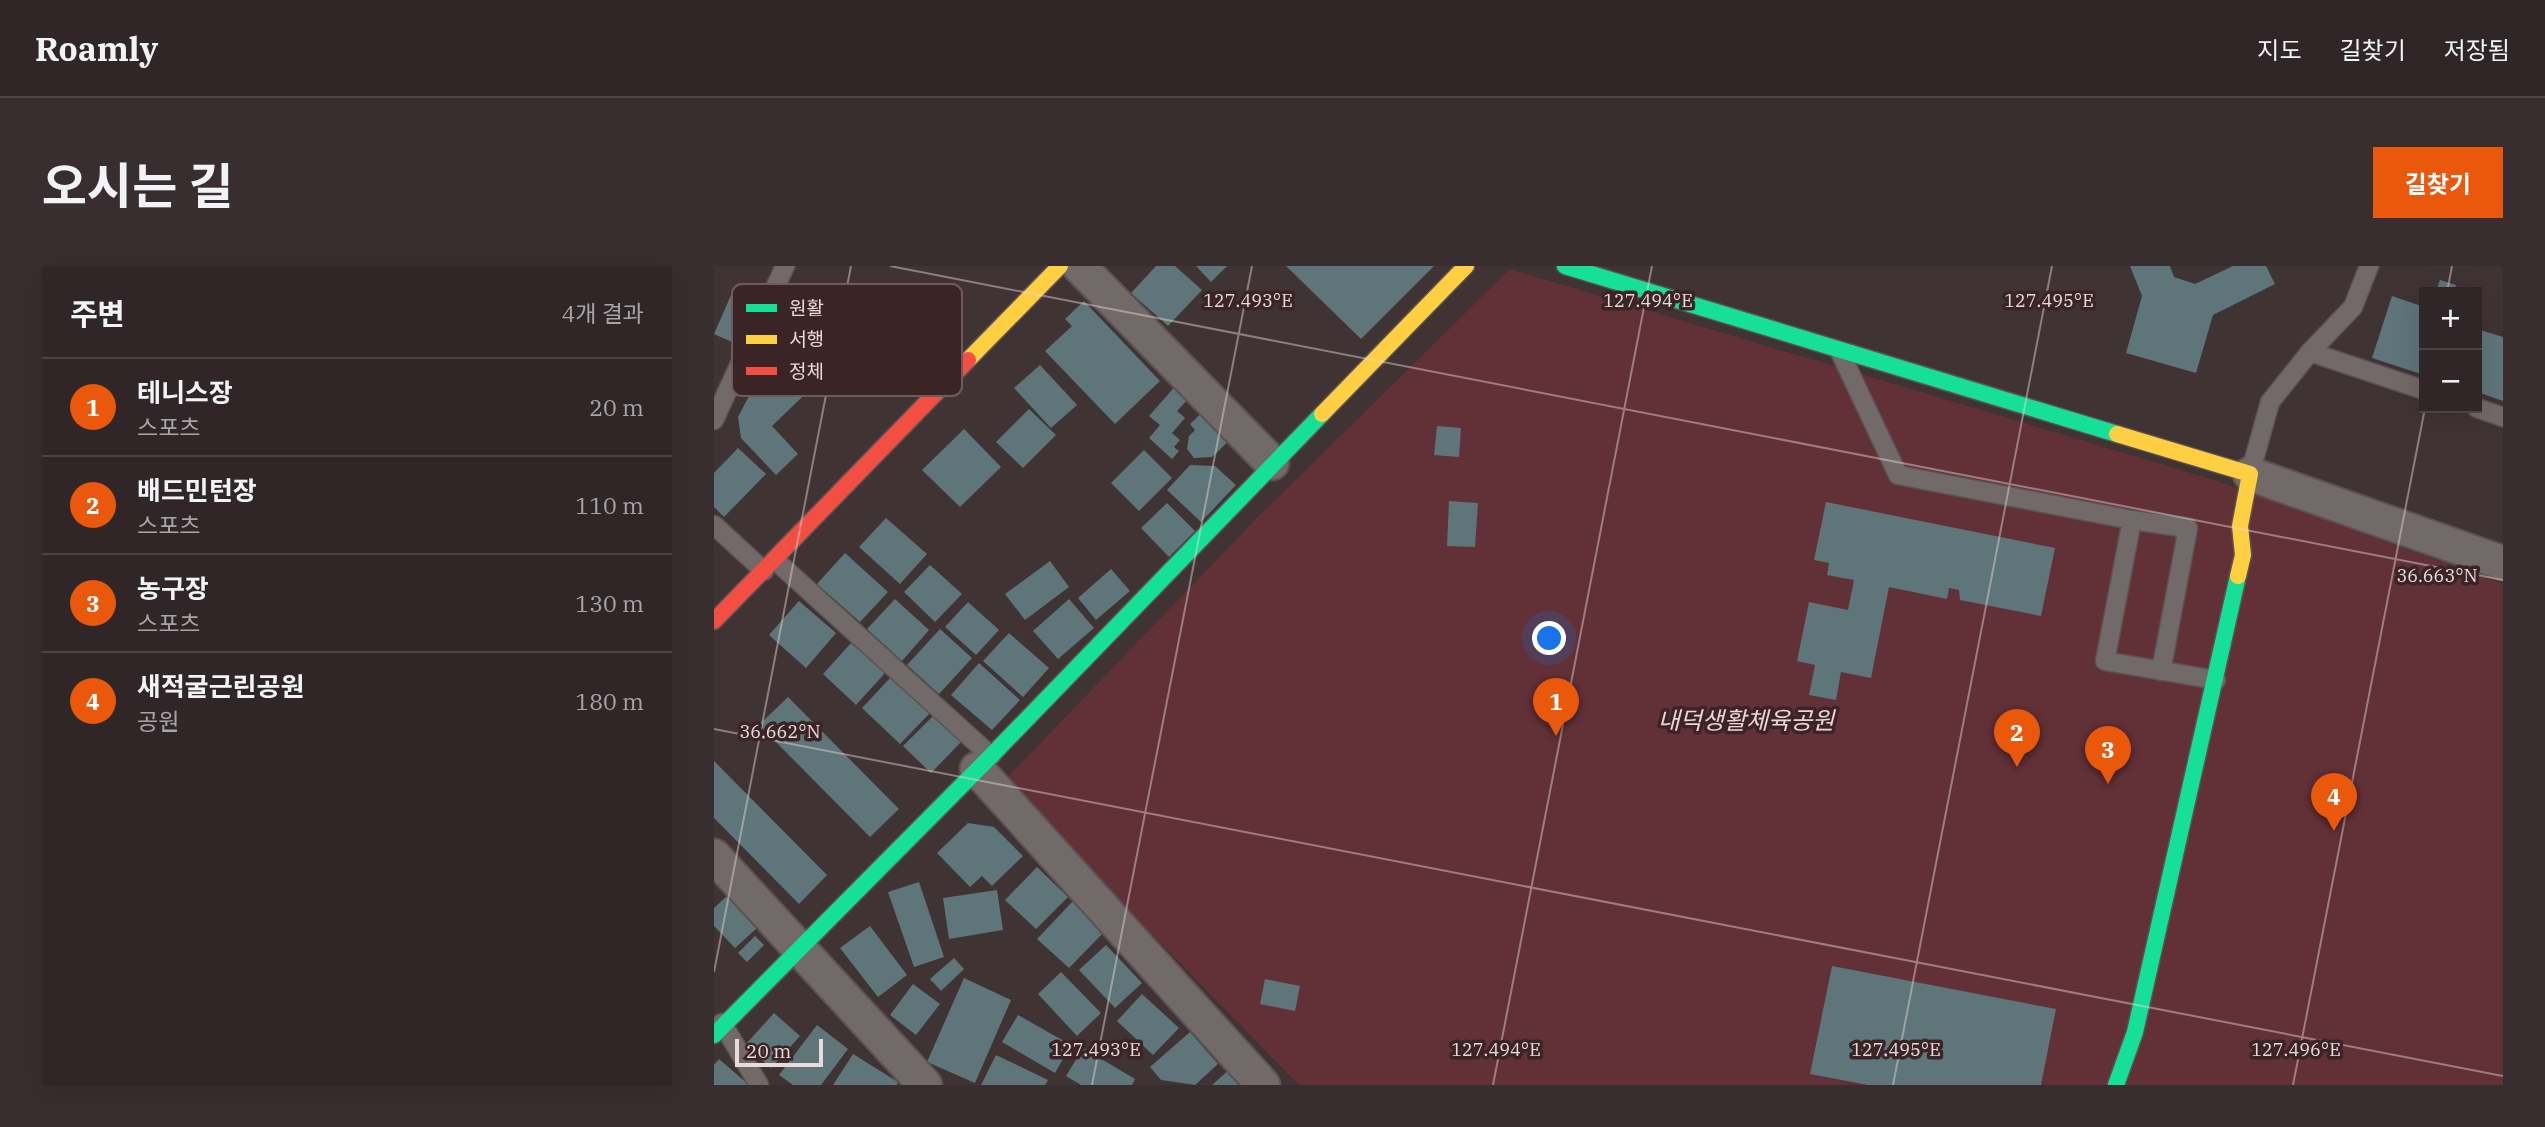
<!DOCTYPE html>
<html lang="ko">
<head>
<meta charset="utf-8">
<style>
  :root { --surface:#302627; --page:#382e2f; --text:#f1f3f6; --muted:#a8a5a7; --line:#4b4344; --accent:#ea580c }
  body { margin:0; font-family:"IBM Plex Serif","Noto Sans KR",serif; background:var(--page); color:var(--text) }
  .controls { position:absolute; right:21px; top:21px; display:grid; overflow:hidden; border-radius:0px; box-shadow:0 7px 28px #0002 }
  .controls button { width:63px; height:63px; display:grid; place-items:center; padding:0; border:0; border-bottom:2px solid var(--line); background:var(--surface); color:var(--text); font:35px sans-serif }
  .scale { position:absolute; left:21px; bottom:18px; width:88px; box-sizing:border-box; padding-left:7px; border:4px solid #eadadb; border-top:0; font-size:19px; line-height:24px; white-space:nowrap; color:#eadadb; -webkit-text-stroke:5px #3b2426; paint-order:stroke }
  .you { position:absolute; left:836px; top:373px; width:24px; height:24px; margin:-18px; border:5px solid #fff; border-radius:50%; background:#1a73e8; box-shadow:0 0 0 10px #1a73e833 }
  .badge { display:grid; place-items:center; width:46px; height:46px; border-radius:50%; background:var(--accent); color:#fff; font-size:23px; font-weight:700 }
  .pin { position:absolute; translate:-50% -58px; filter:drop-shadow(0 2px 4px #0008) }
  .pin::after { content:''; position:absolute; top:37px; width:24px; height:21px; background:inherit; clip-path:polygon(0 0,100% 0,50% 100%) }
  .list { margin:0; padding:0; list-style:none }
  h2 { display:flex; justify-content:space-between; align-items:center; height:91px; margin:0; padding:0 28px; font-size:30px }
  h2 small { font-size:23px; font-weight:400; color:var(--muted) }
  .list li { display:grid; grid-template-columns:46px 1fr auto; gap:21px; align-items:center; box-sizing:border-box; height:98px; padding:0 28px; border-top:2px solid var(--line) }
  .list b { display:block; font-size:26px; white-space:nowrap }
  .list p { margin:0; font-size:23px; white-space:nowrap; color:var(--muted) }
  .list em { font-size:23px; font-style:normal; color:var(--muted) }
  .map { position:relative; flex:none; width:1789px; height:819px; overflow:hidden; border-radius:0px }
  header { display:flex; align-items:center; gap:42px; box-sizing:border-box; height:98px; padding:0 35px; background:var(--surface); border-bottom:2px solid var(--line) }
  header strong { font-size:33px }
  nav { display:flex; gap:38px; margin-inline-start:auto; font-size:24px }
  .intro { display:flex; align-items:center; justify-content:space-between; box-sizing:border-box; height:168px; padding:0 42px }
  h1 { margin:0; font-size:49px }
  .button { padding:18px 32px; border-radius:0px; background:var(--accent); color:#fff; font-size:24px; font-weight:700 }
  main { display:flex; gap:42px; padding:0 42px }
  aside { flex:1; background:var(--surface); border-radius:0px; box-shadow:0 7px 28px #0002 }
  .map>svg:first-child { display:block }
</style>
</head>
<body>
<header>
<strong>Roamly</strong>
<nav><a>지도</a><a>길찾기</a><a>저장됨</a></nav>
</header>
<div class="intro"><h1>오시는 길</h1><a class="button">길찾기</a></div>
<main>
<aside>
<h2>주변<small>4개 결과</small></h2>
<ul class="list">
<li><span class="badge">1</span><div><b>테니스장</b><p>스포츠</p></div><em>20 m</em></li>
<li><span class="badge">2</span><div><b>배드민턴장</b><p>스포츠</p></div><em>110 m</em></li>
<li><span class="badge">3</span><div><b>농구장</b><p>스포츠</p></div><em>130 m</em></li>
<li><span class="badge">4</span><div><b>새적굴근린공원</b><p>공원</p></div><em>180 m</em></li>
</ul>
</aside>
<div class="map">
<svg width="1789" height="819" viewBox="0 0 1789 819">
  <rect width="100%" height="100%" fill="#403334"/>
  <polygon fill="#623137" points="796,3 1500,214 1789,318 1789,819 585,819 289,516 544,251"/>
  <g fill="#5e7579">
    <polygon points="442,0 461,0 488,24 454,60 417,27"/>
    <polygon points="482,0 513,0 497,16"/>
    <polygon points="572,0 720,0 647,73"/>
    <polygon points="1416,0 1456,0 1460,11 1481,18 1519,0 1552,0 1561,18 1499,49 1482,107 1412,87 1428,30"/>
    <polygon points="1726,14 1742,19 1740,26 1722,26"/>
    <polygon points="21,20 50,34 27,80 0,68"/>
    <polygon points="1678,30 1710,41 1710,109 1658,92"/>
    <polygon points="370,35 446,115 401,158 331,85 358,60 351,53"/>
    <polygon points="85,36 134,87 58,160 84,188 62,209 27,172 24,151"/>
    <polygon points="1763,63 1789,71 1789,135 1763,126"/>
    <polygon points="326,99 363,139 337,162 300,122"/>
    <polygon points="464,117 478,129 463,145 471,152 458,167 466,174 460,181 465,185 458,193 435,172 446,159 435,150"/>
    <polygon points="493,142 520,170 498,191 480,192 473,183 475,170 481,164 476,158"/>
    <polygon points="315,143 342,169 309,202 282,176"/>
    <polygon points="723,160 747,162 745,191 720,189"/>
    <polygon points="250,163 287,201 246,241 208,204"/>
    <polygon points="24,182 52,208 10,251 0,241 0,207"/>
    <polygon points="430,184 458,212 425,245 397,217"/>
    <polygon points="476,199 501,200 522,219 487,256 453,224"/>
    <polygon points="735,235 764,237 761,281 733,280"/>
    <polygon points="1112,236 1341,282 1327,350 1246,334 1245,324 1235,322 1233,333 1175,321 1157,412 1127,406 1122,434 1095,429 1101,399 1083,395 1095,336 1134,344 1140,314 1113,309 1115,297 1100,294"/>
    <polygon points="453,237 481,265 455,291 427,262"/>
    <polygon points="172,252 213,288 186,318 145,281"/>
    <polygon points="131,287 174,326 146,356 103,318"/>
    <polygon points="336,295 355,321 311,354 291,328"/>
    <polygon points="216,299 248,328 221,356 190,326"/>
    <polygon points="397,303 416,325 382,354 364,332"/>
    <polygon points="181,333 215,364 188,395 153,363"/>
    <polygon points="355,333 380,362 344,393 319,365"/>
    <polygon points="85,335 122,367 92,402 55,369"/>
    <polygon points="254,336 285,364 262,389 231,361"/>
    <polygon points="226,363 258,392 225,428 193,399"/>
    <polygon points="295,367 335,402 309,431 269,395"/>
    <polygon points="137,377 171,407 142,439 109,408"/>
    <polygon points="265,397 306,434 278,464 237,429"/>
    <polygon points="178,410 216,447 186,478 148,442"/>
    <polygon points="74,431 185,543 156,571 45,459"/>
    <polygon points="221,448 248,475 217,507 189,480"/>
    <polygon points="0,495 113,609 85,638 0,552"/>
    <polygon points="254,557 280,561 309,590 278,620 268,610 256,621 223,587"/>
    <polygon points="323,601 354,631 322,663 291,634"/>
    <polygon points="205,616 230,691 200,701 174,626"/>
    <polygon points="283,624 289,664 235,673 229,632"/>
    <polygon points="13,630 43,662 21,682 0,660 0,642"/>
    <polygon points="360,634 392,664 355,702 323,673"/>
    <polygon points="156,660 193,709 164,731 126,682"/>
    <polygon points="41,670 50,679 33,696 24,687"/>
    <polygon points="392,679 428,717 401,742 365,704"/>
    <polygon points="240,692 250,703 227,725 216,713"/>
    <polygon points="1118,700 1342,743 1327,819 1154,819 1096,808"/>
    <polygon points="347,706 387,747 363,770 324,728"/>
    <polygon points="250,712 297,734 261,817 213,796"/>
    <polygon points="551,713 586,720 581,745 546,738"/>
    <polygon points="199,718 226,738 202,769 176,749"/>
    <polygon points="428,728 465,762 439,789 403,755"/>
    <polygon points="60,747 86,770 57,802 31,779"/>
    <polygon points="304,749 357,779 341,807 288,776"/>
    <polygon points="103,759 134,783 107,819 79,819 65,809"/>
    <polygon points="476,766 504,798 481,819 447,814 436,801"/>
    <polygon points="369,782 421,813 418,819 367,819 352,810"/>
    <polygon points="139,788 184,816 183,819 119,819"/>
    <polygon points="282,789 334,814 331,819 267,819"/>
    <polygon points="5,793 35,819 0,819 0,799"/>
    <polygon points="517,802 533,819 498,819"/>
  </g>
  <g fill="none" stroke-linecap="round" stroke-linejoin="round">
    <defs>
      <g id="lane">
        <polyline points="1126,86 1184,209 1418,254 1391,395 1502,414"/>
        <polyline points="1596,86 1710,124"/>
        <polyline points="1763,142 1789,151"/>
        <polyline points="0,154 71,0"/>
        <polyline points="1536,208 1556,136 1596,86 1639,41 1655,0"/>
        <polyline points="1418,254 1474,262 1447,405"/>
        <polyline points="0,259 50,305"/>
        <polyline points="61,294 277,490"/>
        <polyline points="8,757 45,819"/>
      </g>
      <g id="street">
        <polyline points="365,0 558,197"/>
        <polyline points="1536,208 1789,297"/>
        <polyline points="263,503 549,819"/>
        <polyline points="0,590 211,819"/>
      </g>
      <g id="fast">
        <polyline points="851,0 1403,168"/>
        <polyline points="0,769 277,490 608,148"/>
        <polyline points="1402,819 1421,766 1524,310"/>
      </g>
      <g id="slow">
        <polyline points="254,94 346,0"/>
        <polyline points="608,148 752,0"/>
        <polyline points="1403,168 1536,208 1526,260 1529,289 1524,310"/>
      </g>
      <polyline id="jam" points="0,355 254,94"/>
    </defs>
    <use href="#lane" stroke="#5d5253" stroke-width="21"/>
    <use href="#street" stroke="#5d5253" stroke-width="37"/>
    <use href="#fast" stroke="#5d5253" stroke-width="19"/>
    <use href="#slow" stroke="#5d5253" stroke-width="19"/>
    <use href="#jam" stroke="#5d5253" stroke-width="19"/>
    <use href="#lane" stroke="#726969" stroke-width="18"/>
    <use href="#street" stroke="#726969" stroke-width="33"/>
    <use href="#fast" stroke="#16e098" stroke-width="16"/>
    <use href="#slow" stroke="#ffcf43" stroke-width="16"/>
    <use href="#jam" stroke="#f24e42" stroke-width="16"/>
  </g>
  <path fill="none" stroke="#eadadb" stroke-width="2" stroke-opacity="0.45" d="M176,0L1789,314M1733,26L1738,0M0,463L1789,810M0,706L137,0M378,819L538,0M779,819L938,0M1179,819L1338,0M1579,819L1711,142"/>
  <g text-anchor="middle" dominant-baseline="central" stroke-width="7" stroke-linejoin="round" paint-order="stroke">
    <g font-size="24" font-style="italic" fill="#efd3d5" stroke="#3b2426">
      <text x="1032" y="454">내덕생활체육공원</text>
    </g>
  </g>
  <rect x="18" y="18" width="230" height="112" rx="10" fill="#3b2426" stroke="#705b5c" stroke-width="2"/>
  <rect x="32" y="38" width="31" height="8" fill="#16e098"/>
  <rect x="32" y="69" width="31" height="9" fill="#ffcf43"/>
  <rect x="32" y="101" width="31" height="8" fill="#f24e42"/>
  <g font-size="19" fill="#eadadb">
    <text x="75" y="49">원활</text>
    <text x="75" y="80">서행</text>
    <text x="75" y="112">정체</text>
  </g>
  <g font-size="18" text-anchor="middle" fill="#eadadb" stroke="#3b2426" stroke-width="7" stroke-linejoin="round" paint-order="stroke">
    <text x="534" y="41">127.493°E</text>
    <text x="934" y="41">127.494°E</text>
    <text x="1335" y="41">127.495°E</text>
    <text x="1723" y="316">36.663°N</text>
    <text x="66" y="472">36.662°N</text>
    <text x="382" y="790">127.493°E</text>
    <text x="782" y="790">127.494°E</text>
    <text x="1182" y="790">127.495°E</text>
    <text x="1582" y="790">127.496°E</text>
  </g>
</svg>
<div class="controls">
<button>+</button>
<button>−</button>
</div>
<div class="scale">20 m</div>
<div class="you"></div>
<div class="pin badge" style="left:842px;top:470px">1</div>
<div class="pin badge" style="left:1303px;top:501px">2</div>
<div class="pin badge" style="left:1394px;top:518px">3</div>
<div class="pin badge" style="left:1620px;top:565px">4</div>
</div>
</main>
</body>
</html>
